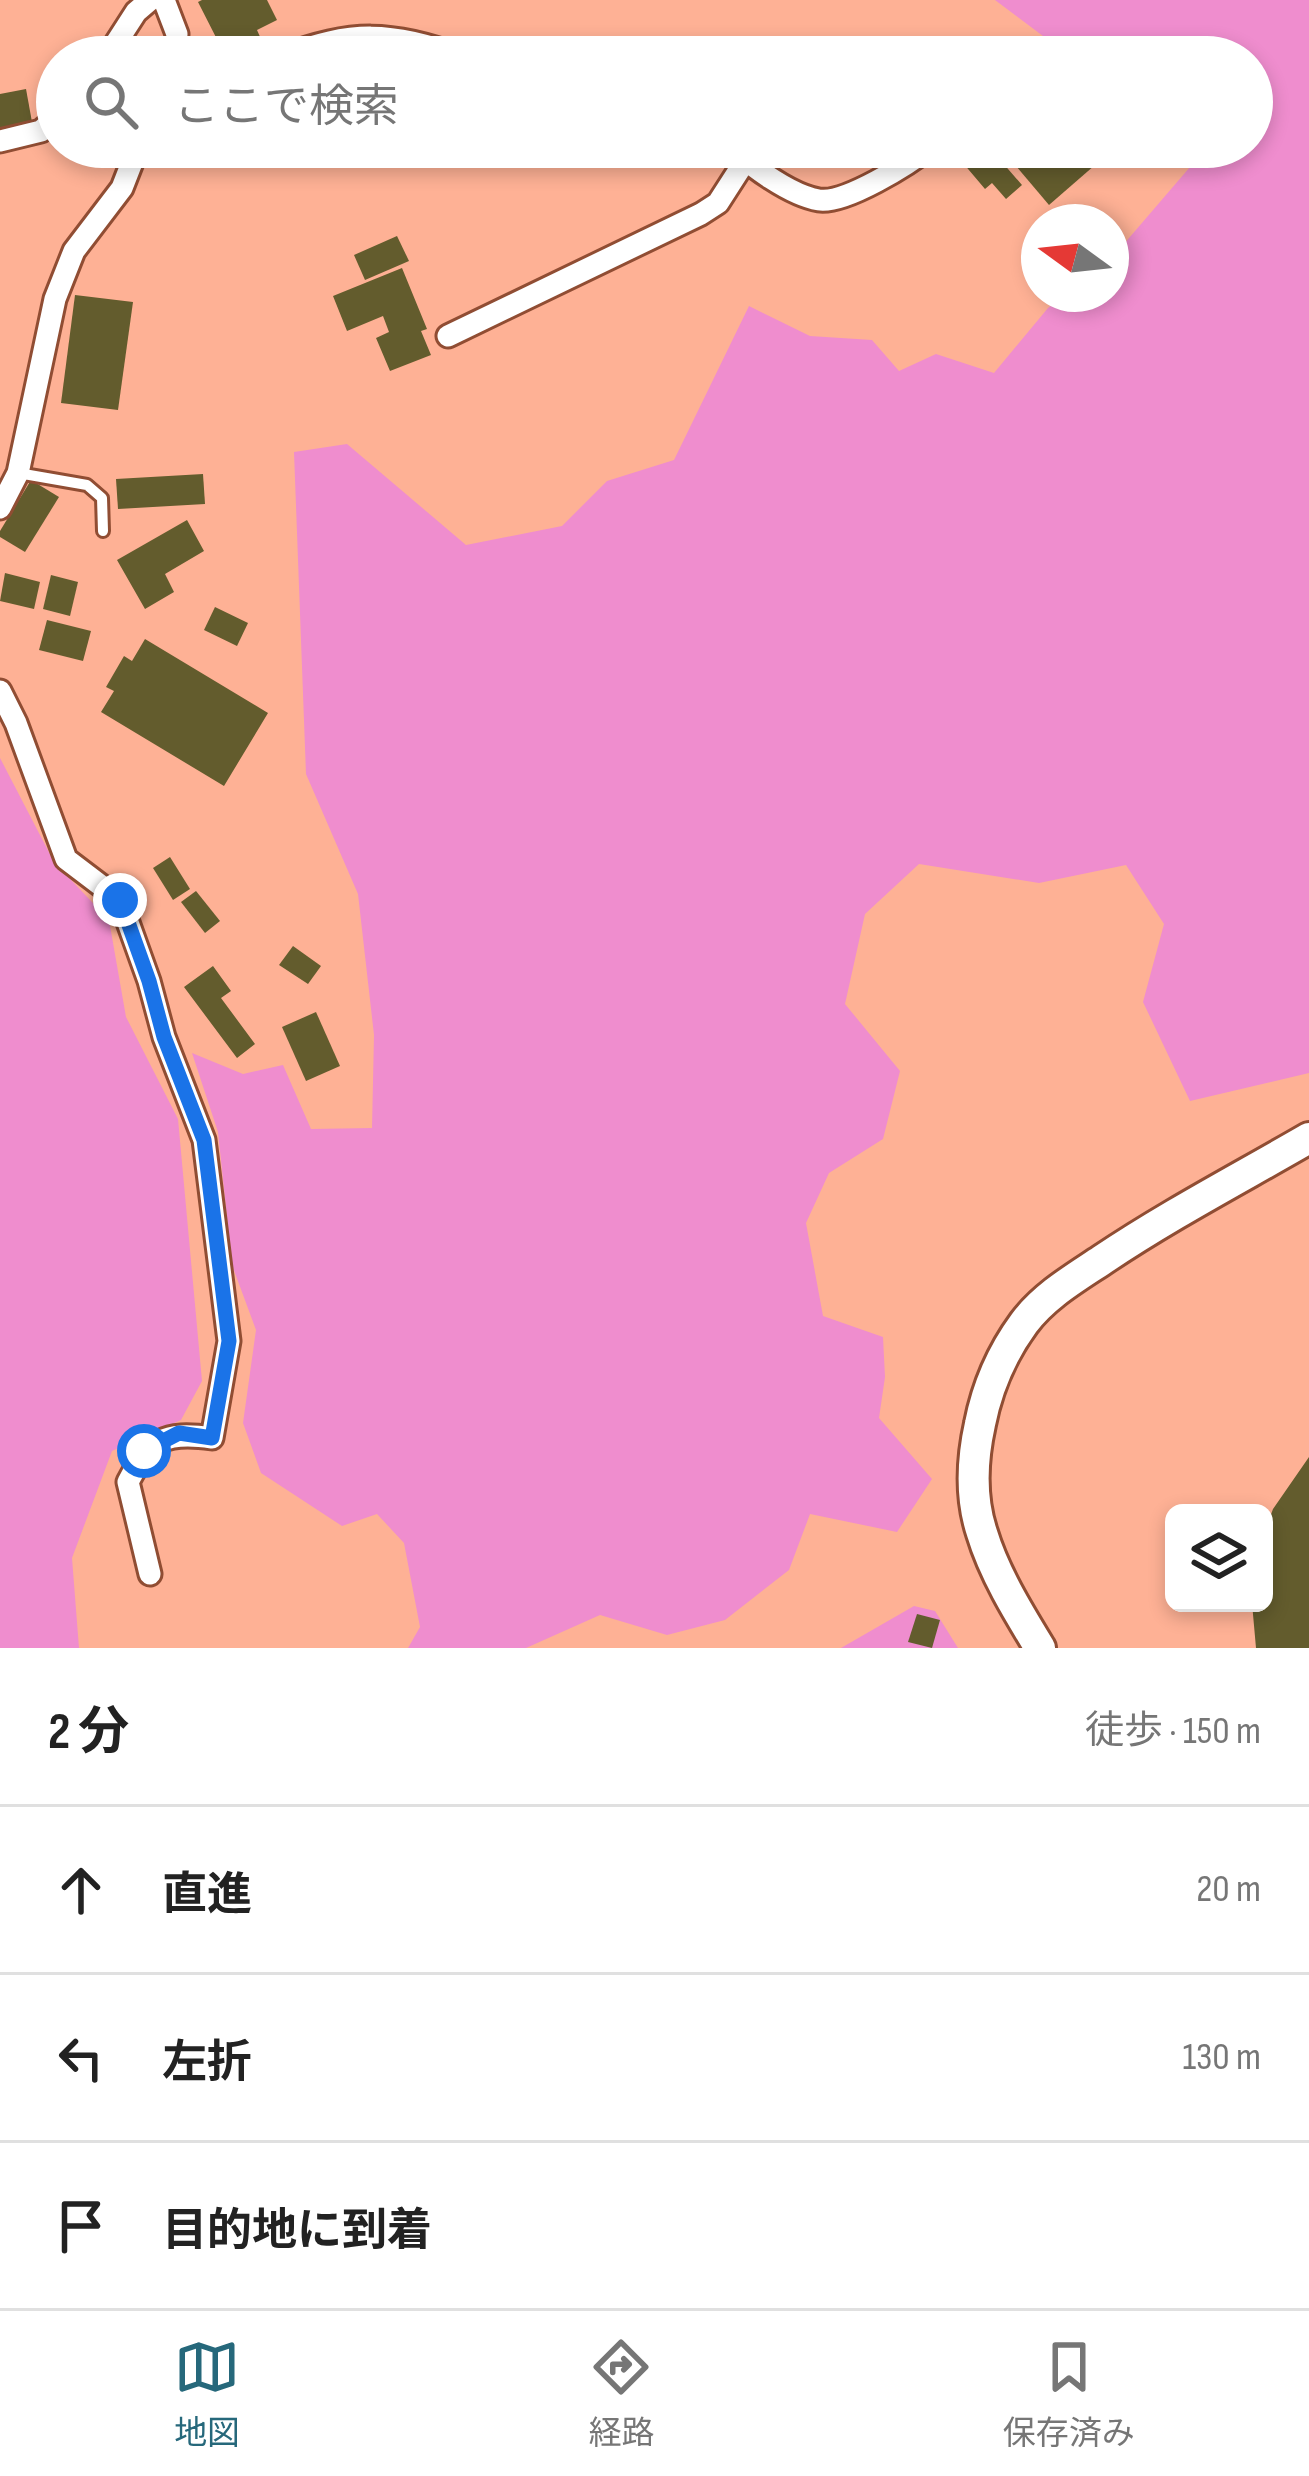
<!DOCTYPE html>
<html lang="ja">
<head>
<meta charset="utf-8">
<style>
  :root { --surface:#fff; --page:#f2f2f2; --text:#222; --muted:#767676; --line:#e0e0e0; --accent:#26687b }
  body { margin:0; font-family:"Sofia Sans Condensed","Noto Sans JP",sans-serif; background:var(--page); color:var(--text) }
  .controls { position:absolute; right:36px; bottom:36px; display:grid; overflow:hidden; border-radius:18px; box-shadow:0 6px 18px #0003 }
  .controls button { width:108px; height:108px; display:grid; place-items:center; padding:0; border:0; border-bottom:3px solid var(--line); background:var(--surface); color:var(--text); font:60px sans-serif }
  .compass { position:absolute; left:1021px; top:204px; width:108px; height:108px; border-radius:50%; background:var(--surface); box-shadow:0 6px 18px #0003; rotate:285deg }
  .stop { position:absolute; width:36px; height:36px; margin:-27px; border:9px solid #1a73e8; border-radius:50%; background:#fff }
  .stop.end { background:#1a73e8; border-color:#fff; box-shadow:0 3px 12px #0008 }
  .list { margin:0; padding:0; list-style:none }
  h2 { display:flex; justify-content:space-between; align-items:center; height:156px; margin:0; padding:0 48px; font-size:51px }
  h2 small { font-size:39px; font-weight:400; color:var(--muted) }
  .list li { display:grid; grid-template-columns:78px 1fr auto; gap:36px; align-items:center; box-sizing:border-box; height:168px; padding:0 48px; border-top:3px solid var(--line) }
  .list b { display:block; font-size:45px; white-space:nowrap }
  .list em { font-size:39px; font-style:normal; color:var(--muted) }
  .icon { flex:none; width:66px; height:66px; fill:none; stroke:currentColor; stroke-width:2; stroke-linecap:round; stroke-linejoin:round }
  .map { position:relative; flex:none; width:1309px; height:1648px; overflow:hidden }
  .search { position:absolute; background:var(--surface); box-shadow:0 6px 18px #0003; left:36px; right:36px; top:36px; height:132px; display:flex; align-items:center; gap:30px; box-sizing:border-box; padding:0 42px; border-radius:66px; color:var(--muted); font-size:45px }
  .sheet { height:660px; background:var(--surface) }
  nav { display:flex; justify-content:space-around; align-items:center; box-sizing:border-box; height:168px; border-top:3px solid var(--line); background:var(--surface); font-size:33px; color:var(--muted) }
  nav a { display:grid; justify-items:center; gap:6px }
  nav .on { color:var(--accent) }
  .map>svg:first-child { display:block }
</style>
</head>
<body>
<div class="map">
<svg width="1309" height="1648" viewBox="0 0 1309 1648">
  <rect width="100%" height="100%" fill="#feb195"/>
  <g fill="#ef8dce">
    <polygon points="995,0 1309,0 1309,1073 1190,1101 1143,1002 1164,924 1126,865 1039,883 919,864 865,914 845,1004 900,1071 883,1139 829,1173 806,1223 823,1316 883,1337 885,1377 879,1418 932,1479 897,1532 810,1514 789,1570 725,1620 667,1635 600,1615 526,1648 408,1648 420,1627 404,1543 377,1514 342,1526 261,1473 243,1423 256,1330 232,1265 218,1132 192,1053 243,1074 283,1065 311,1129 372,1128 374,1035 358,894 306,774 294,452 347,444 466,545 562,526 607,481 674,460 749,306 810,336 872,340 899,371 936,354 994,373 1048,308 1066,294 1111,294 1111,259 1190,167 1176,147 1252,147 1252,57 1136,57 1128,46 1043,36"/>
    <polygon points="0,758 54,862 109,920 126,1017 178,1119 202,1381 181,1420 112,1451 72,1558 79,1648 0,1648"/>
    <polygon points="914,1606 935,1611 958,1648 841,1648"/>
  </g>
  <g fill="#635c2d">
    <polygon points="202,0 267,0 277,20 257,30 261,39 226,57 198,2"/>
    <polygon points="26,89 32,122 0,128 0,94"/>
    <polygon points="971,147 989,147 1022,185 1006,199 992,183 985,189 963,163"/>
    <polygon points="1012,147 1080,147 1095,165 1049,205 1005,153"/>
    <polygon points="397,236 409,261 365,280 354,255"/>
    <polygon points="402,268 427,329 421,331 431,355 390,371 376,338 389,332 383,316 347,331 333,296"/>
    <polygon points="75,295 133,302 118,410 61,403"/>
    <polygon points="203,474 205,504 118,509 116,479"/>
    <polygon points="31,480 59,497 25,552 0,537 0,531"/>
    <polygon points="187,520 204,551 165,574 174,592 145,609 117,560"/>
    <polygon points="5,573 40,582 34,609 0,601"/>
    <polygon points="51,575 78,582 70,616 43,609"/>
    <polygon points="215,607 248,623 237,646 204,630"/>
    <polygon points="47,620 91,631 83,661 39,650"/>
    <polygon points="145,639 268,713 224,786 101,712 114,691 106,687 124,656 132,661"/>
    <polygon points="170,857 190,889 173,900 153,868"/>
    <polygon points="196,891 220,921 205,933 181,902"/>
    <polygon points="293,946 321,966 308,984 279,965"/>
    <polygon points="213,966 231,991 221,998 255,1044 237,1058 184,987"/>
    <polygon points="316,1012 340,1066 306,1081 282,1027"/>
    <polygon points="1309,1457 1309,1648 1256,1648 1252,1603 1264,1603 1264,1533 1273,1509"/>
    <polygon points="917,1614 940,1620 932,1648 908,1642"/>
  </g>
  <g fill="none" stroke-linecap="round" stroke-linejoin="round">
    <defs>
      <polyline id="lane" points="18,473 87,485 102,498 103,531"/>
      <g id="street">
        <polyline points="164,0 177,34 175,57"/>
        <polyline points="107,57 136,12 150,0"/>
        <path d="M280,57C355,30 387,31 463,57"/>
        <polyline points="0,141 41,131 57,117"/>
        <path d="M729,147C752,166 789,195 819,200C845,204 909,164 930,147"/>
        <polyline points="448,336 701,214 718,203 745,161"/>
        <polyline points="0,508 18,473 55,299 74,251 122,188 138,147"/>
        <path d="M0,691L16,723L66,859L120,900L149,981L164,1037L204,1140L229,1341L212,1438C163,1431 150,1440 128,1482L150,1574"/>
      </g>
      <path id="secondary" d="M1040,1648C1018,1612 994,1573 982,1533C970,1497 972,1460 980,1424C987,1388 1002,1353 1024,1323C1044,1296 1075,1278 1102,1260C1169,1215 1240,1178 1309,1138"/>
    </defs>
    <use href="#lane" stroke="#904d33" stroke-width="16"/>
    <use href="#street" stroke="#904d33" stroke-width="27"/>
    <use href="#secondary" stroke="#904d33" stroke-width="36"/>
    <use href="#lane" stroke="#fff" stroke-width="10"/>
    <use href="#street" stroke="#fff" stroke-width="21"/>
    <use href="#secondary" stroke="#fff" stroke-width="30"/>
  </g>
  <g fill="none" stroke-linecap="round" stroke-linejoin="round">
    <polyline stroke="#1a73e8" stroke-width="15" points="120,900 149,981 164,1037 204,1140 229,1341 212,1438 179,1433 144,1451"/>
  </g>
</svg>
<div class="controls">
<button><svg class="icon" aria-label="layers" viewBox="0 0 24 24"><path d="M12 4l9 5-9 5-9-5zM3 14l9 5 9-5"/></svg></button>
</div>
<svg class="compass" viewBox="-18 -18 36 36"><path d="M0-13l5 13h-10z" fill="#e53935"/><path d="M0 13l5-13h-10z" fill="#767676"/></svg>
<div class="stop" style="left:144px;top:1451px"></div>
<div class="stop end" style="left:120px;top:900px"></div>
<div class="search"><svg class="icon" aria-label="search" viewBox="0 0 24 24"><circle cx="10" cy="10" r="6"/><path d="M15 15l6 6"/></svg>ここで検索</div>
</div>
<section class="sheet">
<h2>2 分<small>徒歩 · 150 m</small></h2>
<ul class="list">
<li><svg class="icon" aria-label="ahead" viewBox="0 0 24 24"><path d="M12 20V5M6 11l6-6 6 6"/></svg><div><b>直進</b></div><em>20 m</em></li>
<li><svg class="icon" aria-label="left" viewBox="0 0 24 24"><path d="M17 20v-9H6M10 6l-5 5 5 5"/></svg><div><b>左折</b></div><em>130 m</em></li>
<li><svg class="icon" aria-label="arrive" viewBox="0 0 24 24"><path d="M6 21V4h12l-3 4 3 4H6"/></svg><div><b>目的地に到着</b></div></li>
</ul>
</section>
<nav>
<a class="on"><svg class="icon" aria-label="map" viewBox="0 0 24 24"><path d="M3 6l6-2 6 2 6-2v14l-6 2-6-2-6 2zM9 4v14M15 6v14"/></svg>地図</a>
<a><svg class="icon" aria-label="directions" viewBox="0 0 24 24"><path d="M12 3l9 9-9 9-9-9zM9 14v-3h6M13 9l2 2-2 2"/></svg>経路</a>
<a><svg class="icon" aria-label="saved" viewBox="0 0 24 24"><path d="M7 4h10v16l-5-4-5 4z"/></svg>保存済み</a>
</nav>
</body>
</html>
